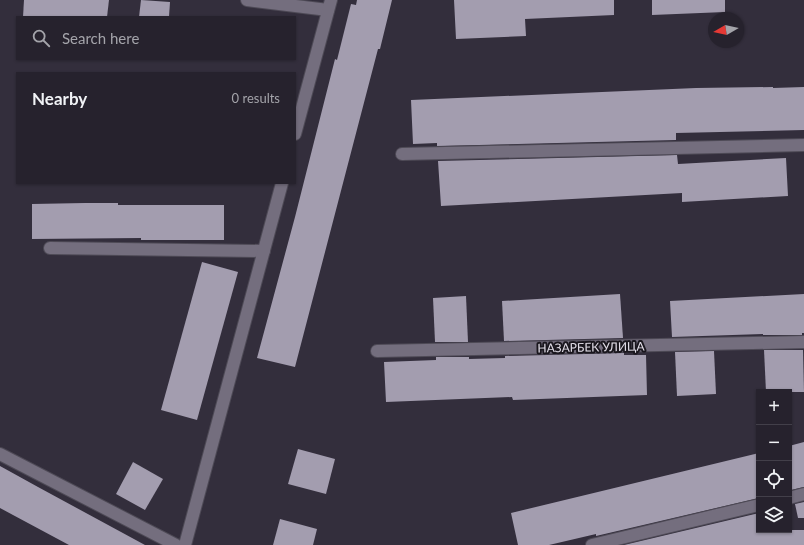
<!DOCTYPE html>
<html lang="en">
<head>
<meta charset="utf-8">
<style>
  :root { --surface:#26222d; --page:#2e2a35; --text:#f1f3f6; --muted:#a4a4aa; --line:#423f49 }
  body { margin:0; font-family:Lato,sans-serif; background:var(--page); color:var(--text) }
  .controls { position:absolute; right:12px; bottom:12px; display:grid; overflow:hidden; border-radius:0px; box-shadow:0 1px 3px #0004 }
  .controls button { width:36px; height:36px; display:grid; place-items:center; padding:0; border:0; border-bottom:1px solid var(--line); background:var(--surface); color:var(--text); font:20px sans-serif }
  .compass { position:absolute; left:708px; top:12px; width:36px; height:36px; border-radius:50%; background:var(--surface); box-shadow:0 1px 3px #0004; rotate:261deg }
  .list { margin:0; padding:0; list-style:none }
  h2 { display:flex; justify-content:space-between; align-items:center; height:52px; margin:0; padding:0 16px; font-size:17px }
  h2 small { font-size:13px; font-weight:400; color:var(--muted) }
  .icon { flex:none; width:22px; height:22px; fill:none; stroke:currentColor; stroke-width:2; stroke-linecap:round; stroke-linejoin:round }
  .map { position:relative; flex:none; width:804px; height:545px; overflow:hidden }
  .search { position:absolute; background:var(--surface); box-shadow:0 1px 3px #0004; left:16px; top:16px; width:280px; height:44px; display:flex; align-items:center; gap:10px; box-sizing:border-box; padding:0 14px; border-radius:0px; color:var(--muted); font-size:15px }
  .panel { position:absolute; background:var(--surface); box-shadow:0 1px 3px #0004; left:16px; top:72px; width:280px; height:112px; border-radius:0px }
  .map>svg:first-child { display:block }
</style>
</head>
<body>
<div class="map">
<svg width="804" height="545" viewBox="0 0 804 545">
  <rect width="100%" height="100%" fill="#332e3c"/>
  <g fill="#a39daf">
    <polygon points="24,0 109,0 107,17 23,17"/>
    <polygon points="141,0 170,2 169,17 139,17"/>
    <polygon points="357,0 392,0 380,49 378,49 295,367 257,358 295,217 335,59 337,60 351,4 356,5"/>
    <polygon points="454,0 614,0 614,15 525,19 526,36 456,39"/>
    <polygon points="652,0 725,0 725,12 652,15"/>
    <polygon points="773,87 773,88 804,87 804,130 676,133 676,140 437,146 437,143 413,144 411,100 696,88"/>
    <polygon points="677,155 678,164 786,158 788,196 682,202 682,193 441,206 438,161"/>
    <polygon points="85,203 118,203 118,205 224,205 224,240 141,240 141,238 32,239 32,204"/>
    <polygon points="202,262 238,272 197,420 161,410"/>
    <polygon points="620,294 623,338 504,341 502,301"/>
    <polygon points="804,294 804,333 802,333 802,335 763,335 763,334 672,337 670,301"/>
    <polygon points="466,296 468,342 435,342 433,298"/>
    <polygon points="764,350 803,350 804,392 766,392"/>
    <polygon points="714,351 716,394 677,396 675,352"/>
    <polygon points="624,353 624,355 646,355 647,395 513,400 512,397 386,402 384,362 436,360 436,357 469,357 469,359 505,358 505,356"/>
    <polygon points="804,442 804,487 791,490 789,479 789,446"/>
    <polygon points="298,449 335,459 326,494 288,484"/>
    <polygon points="759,453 759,498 596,536 596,534 549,545 518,545 511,513"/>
    <polygon points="133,462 163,479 145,510 116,494"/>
    <polygon points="0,466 38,487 145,545 69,545 13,515 0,508"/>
    <polygon points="804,502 804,518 798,518 795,504"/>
    <polygon points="759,513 759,530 804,530 804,545 624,545"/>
    <polygon points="280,519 317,529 313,545 273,545"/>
  </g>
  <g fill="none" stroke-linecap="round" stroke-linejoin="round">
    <defs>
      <g id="minor">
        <polyline points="247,0 328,10"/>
        <polyline points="295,134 331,0"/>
        <polyline points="402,154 804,145"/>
        <polyline points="50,248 264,251"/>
        <polyline points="377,351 804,342"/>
        <polyline points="0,454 176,545"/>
        <polyline points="789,498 804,494"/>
        <polyline points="185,545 282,183"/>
        <polyline points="592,545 759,505"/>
      </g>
    </defs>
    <use href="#minor" stroke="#4e4a56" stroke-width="14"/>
    <use href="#minor" stroke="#746e7e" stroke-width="12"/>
  </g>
  <g text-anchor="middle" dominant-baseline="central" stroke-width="4" stroke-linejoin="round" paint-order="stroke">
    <g font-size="12" fill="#e1dde7" stroke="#1a171e">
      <text transform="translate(591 347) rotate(-1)">НАЗАРБЕК УЛИЦА</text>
    </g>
  </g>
</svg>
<div class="controls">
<button>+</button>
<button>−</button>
<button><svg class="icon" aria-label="locate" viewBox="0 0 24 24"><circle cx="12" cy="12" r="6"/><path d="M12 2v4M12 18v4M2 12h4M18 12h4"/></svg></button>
<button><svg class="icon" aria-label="layers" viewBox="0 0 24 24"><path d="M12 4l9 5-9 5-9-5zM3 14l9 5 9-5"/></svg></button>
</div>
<svg class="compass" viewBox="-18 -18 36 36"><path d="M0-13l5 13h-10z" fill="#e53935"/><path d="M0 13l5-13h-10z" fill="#a4a4aa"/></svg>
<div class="search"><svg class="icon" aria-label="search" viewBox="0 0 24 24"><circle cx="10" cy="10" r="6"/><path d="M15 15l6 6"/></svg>Search here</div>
<section class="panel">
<h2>Nearby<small>0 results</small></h2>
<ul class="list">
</ul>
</section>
</div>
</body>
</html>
